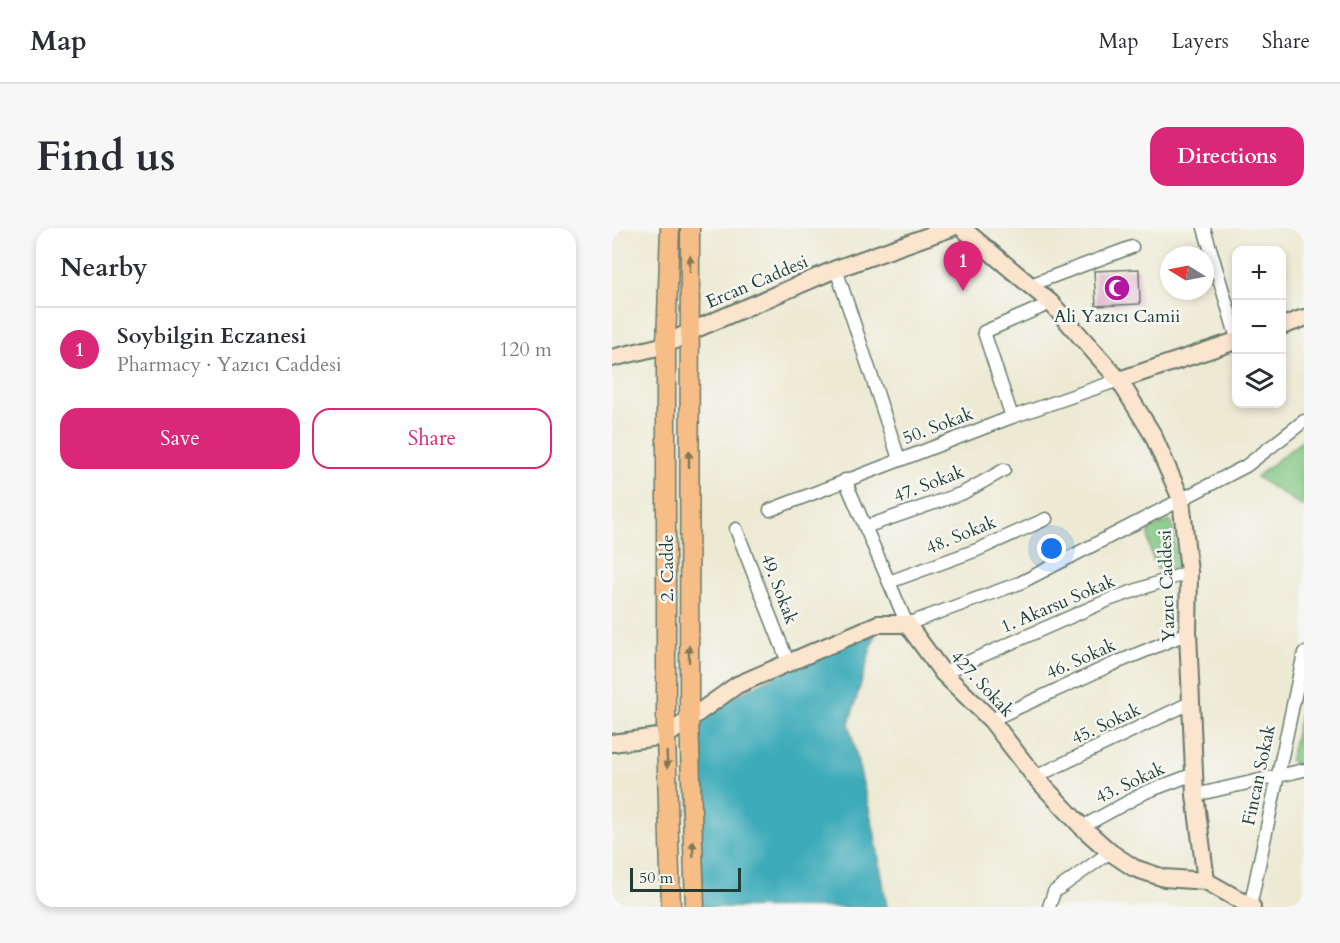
<!DOCTYPE html>
<html lang="en">
<head>
<meta charset="utf-8">
<style>
  :root { --surface:#fff; --page:#f7f7f7; --text:#2b2b33; --muted:#7c7c81; --line:#e1e1e2; --accent:#db2777 }
  body { margin:0; font-family:Cardo,serif; background:var(--page); color:var(--text) }
  .controls { position:absolute; right:18px; top:18px; display:grid; overflow:hidden; border-radius:12px; box-shadow:0 3px 9px #0003 }
  .controls button { width:54px; height:54px; display:grid; place-items:center; padding:0; border:0; border-bottom:2px solid var(--line); background:var(--surface); color:var(--text); font:30px sans-serif }
  .compass { position:absolute; left:548px; top:18px; width:54px; height:54px; border-radius:50%; background:var(--surface); box-shadow:0 3px 9px #0003; rotate:280deg }
  .scale { position:absolute; left:18px; bottom:15px; width:111px; box-sizing:border-box; padding-left:6px; border:3px solid #1f3d34; border-top:0; font-size:16px; line-height:21px; white-space:nowrap; color:#1f3d34; -webkit-text-stroke:4px #f6f6f2; paint-order:stroke }
  .you { position:absolute; left:440px; top:321px; width:21px; height:21px; margin:-15px; border:4px solid #fff; border-radius:50%; background:#1a73e8; box-shadow:0 0 0 9px #1a73e833 }
  .badge { display:grid; place-items:center; width:39px; height:39px; border-radius:50%; background:var(--accent); color:#fff; font-size:20px; font-weight:700 }
  .pin { position:absolute; translate:-50% -50px; filter:drop-shadow(0 2px 3px #0008) }
  .pin::after { content:''; position:absolute; top:32px; width:21px; height:18px; background:inherit; clip-path:polygon(0 0,100% 0,50% 100%) }
  .list { margin:0; padding:0; list-style:none }
  h2 { display:flex; justify-content:space-between; align-items:center; height:78px; margin:0; padding:0 24px; font-size:26px }
  h2 small { font-size:20px; font-weight:400; color:var(--muted) }
  .list li { display:grid; grid-template-columns:39px 1fr auto; gap:18px; align-items:center; box-sizing:border-box; height:84px; padding:0 24px; border-top:2px solid var(--line) }
  .list b { display:block; font-size:22px; white-space:nowrap }
  .list p { margin:0; font-size:20px; white-space:nowrap; color:var(--muted) }
  .list em { font-size:20px; font-style:normal; color:var(--muted) }
  .actions { display:flex; gap:12px; padding:18px 24px }
  .actions a { flex:1; padding:14px 0; border:2px solid var(--accent); border-radius:18px; text-align:center; font-size:21px; color:var(--accent) }
  .actions .main { background:var(--accent); color:#fff }
  .icon { flex:none; width:33px; height:33px; fill:none; stroke:currentColor; stroke-width:2; stroke-linecap:round; stroke-linejoin:round }
  .map { position:relative; flex:none; width:692px; height:679px; overflow:hidden; border-radius:18px }
  header { display:flex; align-items:center; gap:36px; box-sizing:border-box; height:84px; padding:0 30px; background:var(--surface); border-bottom:2px solid var(--line) }
  header strong { font-size:28px }
  nav { display:flex; gap:33px; margin-inline-start:auto; font-size:21px }
  .intro { display:flex; align-items:center; justify-content:space-between; box-sizing:border-box; height:144px; padding:0 36px }
  h1 { margin:0; font-size:42px }
  .button { padding:15px 27px; border-radius:18px; background:var(--accent); color:#fff; font-size:21px; font-weight:700 }
  main { display:flex; gap:36px; padding:0 36px }
  aside { flex:1; background:var(--surface); border-radius:18px; box-shadow:0 3px 9px #0003 }
  .map>svg:first-child { display:block }
</style>
</head>
<body>
<header>
<strong>Map</strong>
<nav><a>Map</a><a>Layers</a><a>Share</a></nav>
</header>
<div class="intro"><h1>Find us</h1><a class="button">Directions</a></div>
<main>
<aside>
<h2>Nearby<small></small></h2>
<ul class="list">
<li><span class="badge">1</span><div><b>Soybilgin Eczanesi</b><p>Pharmacy · Yazıcı Caddesi</p></div><em>120 m</em></li>
</ul>
<div class="actions"><a class="main">Save</a><a>Share</a></div>
</aside>
<div class="map">
<svg width="692" height="679" viewBox="0 0 692 679">
  <rect width="100%" height="100%" fill="#f6f6f2"/>
  <filter id="ink" filterUnits="userSpaceOnUse"><feTurbulence type="fractalNoise" baseFrequency=".0167" numOctaves="2"/><feDisplacementMap in="SourceGraphic" scale="12" xChannelSelector="R" yChannelSelector="G"/><feConvolveMatrix kernelMatrix="1 2 1 2 8 2 1 2 1" color-interpolation-filters="sRGB"/></filter>
  <filter id="wash" filterUnits="userSpaceOnUse"><feTurbulence type="fractalNoise" baseFrequency=".008" numOctaves="4" result="noise"/><feDisplacementMap in="SourceGraphic" scale="24" xChannelSelector="R" yChannelSelector="G"/><feGaussianBlur stdDeviation="1.35" result="paint"/><feColorMatrix in="noise" values="0 0 0 0 0 0 0 0 0 0 0 0 0 0 0 0 0 1.4 0 .05"/><feComposite in="paint" operator="in"/></filter>
  <g filter="url(#wash)">
    <rect width="100%" height="100%" fill="#edead4"/>
    <g fill="#7fc581" stroke="#4f815a" stroke-width="1.5">
      <polygon points="692,211 692,279 644,249"/>
      <path d="M557,293L560,294L566,337L565,340L555,342L545,341C539,328 535,315 537,301Z"/>
      <polygon points="692,470 692,535 685,537 678,532"/>
    </g>
    <polygon fill="#3cabb9" stroke="#2e7476" stroke-width="1.5" points="266,396 237,496 263,607 275,679 79,679 77,491"/>
    <g id="blocks">
      <polygon fill="#deacc8" points="527,41 528,76 484,78 482,43"/>
    </g>
  </g>
  <g filter="url(#ink)">
    <use href="#blocks" fill-opacity="0" stroke="#677a6c" stroke-width="1.5"/>
    <g fill="none" stroke-linecap="round" stroke-linejoin="round">
      <defs>
        <g id="street">
          <polyline points="592,0 624,107"/>
          <polyline points="224,41 287,231"/>
          <polyline points="418,57 520,19"/>
          <polyline points="400,189 372,104 439,75"/>
          <polyline points="233,252 295,396 408,355 634,238 692,193"/>
          <polyline points="158,282 400,189 507,152"/>
          <polyline points="253,299 351,265 392,242"/>
          <polyline points="124,301 176,434"/>
          <polyline points="277,354 365,322 434,291"/>
          <polyline points="331,445 499,371 577,344"/>
          <polyline points="379,492 499,437 576,405"/>
          <polyline points="423,549 580,474"/>
          <polyline points="583,567 692,542"/>
          <polyline points="470,599 534,564 582,546"/>
          <polyline points="437,679 442,664 498,624"/>
          <polyline points="638,679 692,425"/>
        </g>
        <g id="secondary">
          <polyline points="350,0 439,75 507,152 541,207 569,271 577,344 576,405 583,567 594,653"/>
          <polyline points="670,98 692,90"/>
          <polyline points="0,130 54,117 77,104 224,41 339,0"/>
          <polyline points="507,152 624,113"/>
          <polyline points="0,515 54,508 125,457 266,396 295,396 331,445 379,492 423,549 470,599 498,624 522,640 552,650 594,653 640,679"/>
        </g>
        <g id="primary">
          <polyline points="58,0 54,117 54,508 59,679"/>
          <polyline points="78,0 77,490 83,679"/>
        </g>
      </defs>
      <use href="#street" stroke="#677a6c" stroke-width="15"/>
      <use href="#secondary" stroke="#677a6c" stroke-width="20"/>
      <use href="#primary" stroke="#677a6c" stroke-width="21"/>
      <use href="#street" stroke="#fff" stroke-width="12"/>
      <use href="#secondary" stroke="#fbe5cf" stroke-width="16"/>
      <use href="#primary" stroke="#f6be86" stroke-width="18"/>
    </g>
    <defs><path id="oneway-solid" d="M-6-.8H1V-3.2L6.5 0L1 3.2V.8H-6Z" transform="scale(1.5)"/></defs>
    <g fill="#807759">
      <use href="#oneway-solid" transform="translate(78 36) rotate(-89)"/>
      <use href="#oneway-solid" transform="translate(77 231) rotate(-90)"/>
      <use href="#oneway-solid" transform="translate(77 426) rotate(-90)"/>
      <use href="#oneway-solid" transform="translate(55 532) rotate(88)"/>
      <use href="#oneway-solid" transform="translate(81 621) rotate(-92)"/>
    </g>
  </g>
  <defs>
    <symbol id="mosque-disc" viewBox="-11 -11 22 22"><circle r="9.5" fill="#b5179e" stroke="#f6f6f2"/><path d="M3.5-4.9A6 6 0 1 0 3.5 4.9A5 5 0 1 1 3.5-4.9Z" fill="#fff"/></symbol>
  </defs>
  <g fill-rule="evenodd">
    <use href="#mosque-disc" x="490" y="45" width="30" height="30"/>
  </g>
  <g text-anchor="middle" dominant-baseline="central" stroke-width="5" stroke-linejoin="round" paint-order="stroke">
    <g font-size="18" fill="#1f3d34" stroke="#f6f6f2">
      <text transform="translate(145 54) rotate(-23)">Ercan Caddesi</text>
      <text transform="translate(326 198) rotate(-21)">50. Sokak</text>
      <text transform="translate(317 256) rotate(-21)">47. Sokak</text>
      <text transform="translate(349 307) rotate(-22)">48. Sokak</text>
      <text transform="translate(55 340) rotate(-90)">2. Cadde</text>
      <text transform="translate(555 358) rotate(-92)">Yazıcı Caddesi</text>
      <text transform="translate(167 361) rotate(69)">49. Sokak</text>
      <text transform="translate(446 376) rotate(-23)">1. Akarsu Sokak</text>
      <text transform="translate(469 431) rotate(-24)">46. Sokak</text>
      <text transform="translate(370 456) rotate(47)">427. Sokak</text>
      <text transform="translate(494 496) rotate(-25)">45. Sokak</text>
      <text transform="translate(647 547) rotate(-78)">Fincan Sokak</text>
      <text transform="translate(518 555) rotate(-25)">43. Sokak</text>
    </g>
    <g font-size="18" fill="#1f3d34" stroke="#f6f6f2">
      <text x="505" y="88">Ali Yazıcı Camii</text>
    </g>
  </g>
</svg>
<div class="controls">
<button>+</button>
<button>−</button>
<button><svg class="icon" aria-label="layers" viewBox="0 0 24 24"><path d="M12 4l9 5-9 5-9-5zM3 14l9 5 9-5"/></svg></button>
</div>
<svg class="compass" viewBox="-18 -18 36 36"><path d="M0-13l5 13h-10z" fill="#e53935"/><path d="M0 13l5-13h-10z" fill="#7c7c81"/></svg>
<div class="scale">50 m</div>
<div class="you"></div>
<div class="pin badge" style="left:351px;top:63px">1</div>
</div>
</main>
</body>
</html>
